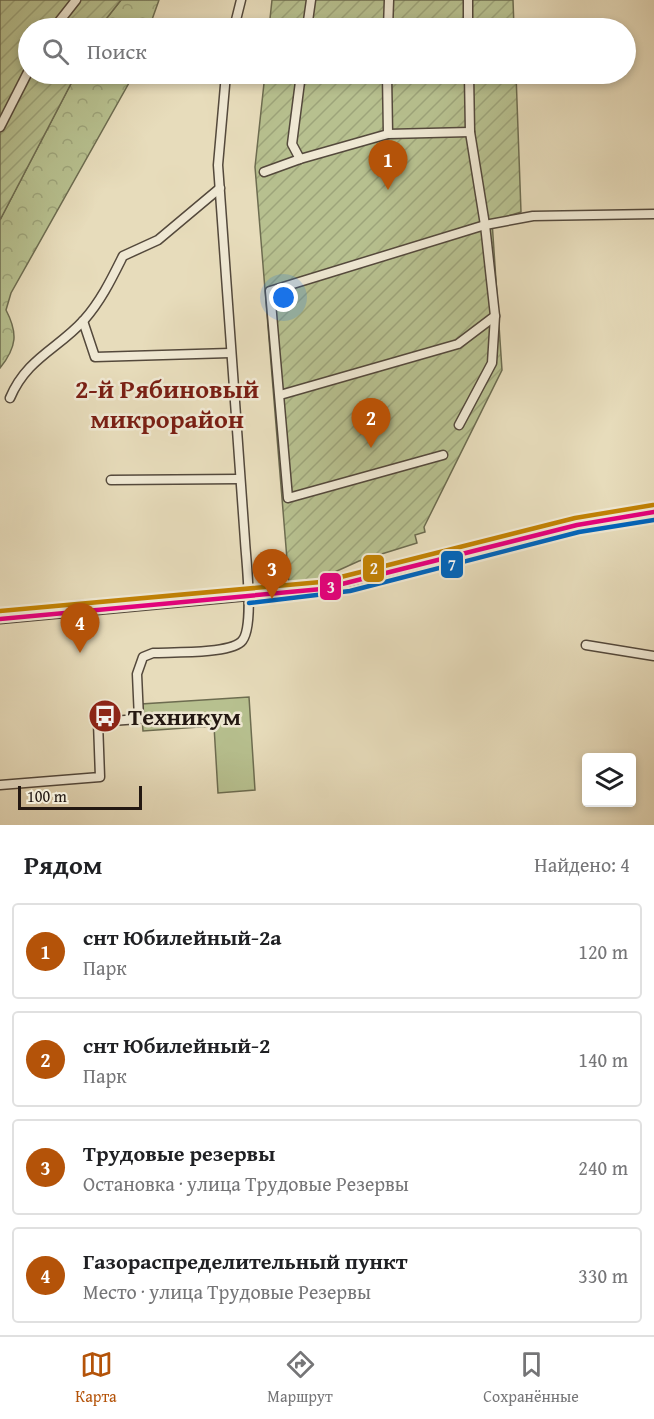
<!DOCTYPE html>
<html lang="ru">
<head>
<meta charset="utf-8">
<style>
  :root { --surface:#fff; --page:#f2f2f2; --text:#202124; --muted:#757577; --line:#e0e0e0; --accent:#b45309 }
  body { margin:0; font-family:"Gentium Book Plus",serif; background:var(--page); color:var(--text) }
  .controls { position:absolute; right:18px; bottom:18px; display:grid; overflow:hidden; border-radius:6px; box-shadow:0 3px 9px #0003 }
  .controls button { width:54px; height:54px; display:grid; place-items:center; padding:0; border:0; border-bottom:2px solid var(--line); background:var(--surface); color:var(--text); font:30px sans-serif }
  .scale { position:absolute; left:18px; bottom:15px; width:124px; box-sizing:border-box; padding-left:6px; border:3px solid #231812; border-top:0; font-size:16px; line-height:21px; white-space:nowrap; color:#231812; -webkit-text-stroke:4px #efe8d3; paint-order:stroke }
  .you { position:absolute; left:284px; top:298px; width:21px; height:21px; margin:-15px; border:4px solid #fff; border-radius:50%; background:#1a73e8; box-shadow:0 0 0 9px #1a73e833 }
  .badge { display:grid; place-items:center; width:39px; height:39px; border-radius:50%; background:var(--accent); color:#fff; font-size:20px; font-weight:700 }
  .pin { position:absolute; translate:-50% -50px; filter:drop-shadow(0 2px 3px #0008) }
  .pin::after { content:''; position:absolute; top:32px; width:21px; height:18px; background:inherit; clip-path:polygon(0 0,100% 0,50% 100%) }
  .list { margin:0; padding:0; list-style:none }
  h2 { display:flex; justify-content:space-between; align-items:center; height:78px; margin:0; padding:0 24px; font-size:26px }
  h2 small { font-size:20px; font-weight:400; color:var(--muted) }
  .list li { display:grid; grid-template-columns:39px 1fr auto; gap:18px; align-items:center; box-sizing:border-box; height:96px; margin:0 12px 12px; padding:0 12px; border:2px solid var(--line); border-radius:6px }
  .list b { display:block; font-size:22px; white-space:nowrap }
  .list p { margin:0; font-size:20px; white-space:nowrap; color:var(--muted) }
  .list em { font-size:20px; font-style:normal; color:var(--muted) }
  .icon { flex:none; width:33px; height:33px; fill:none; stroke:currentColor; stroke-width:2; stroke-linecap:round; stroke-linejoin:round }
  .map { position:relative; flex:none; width:654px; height:825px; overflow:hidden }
  .search { position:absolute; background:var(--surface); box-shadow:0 3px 9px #0003; left:18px; right:18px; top:18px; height:66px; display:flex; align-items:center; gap:15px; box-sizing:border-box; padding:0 21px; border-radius:33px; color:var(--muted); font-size:22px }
  .sheet { height:510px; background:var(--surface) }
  nav { display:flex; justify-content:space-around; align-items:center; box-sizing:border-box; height:84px; border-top:2px solid var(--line); background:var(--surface); font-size:16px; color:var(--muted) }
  nav a { display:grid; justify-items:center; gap:3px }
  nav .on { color:var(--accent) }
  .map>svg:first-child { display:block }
</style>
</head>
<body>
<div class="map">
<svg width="654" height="825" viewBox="0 0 654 825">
  <defs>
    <pattern id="forest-crowns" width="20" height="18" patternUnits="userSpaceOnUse" patternTransform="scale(1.5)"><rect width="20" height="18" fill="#b7c08f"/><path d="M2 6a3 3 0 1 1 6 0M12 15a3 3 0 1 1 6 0" fill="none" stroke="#9da47a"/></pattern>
    <pattern id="garden-furrows" width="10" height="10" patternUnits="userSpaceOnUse" patternTransform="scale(1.5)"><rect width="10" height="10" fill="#b7c08f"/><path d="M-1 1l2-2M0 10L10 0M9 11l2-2" fill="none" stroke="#9da47a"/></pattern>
  </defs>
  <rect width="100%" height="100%" fill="#e7dcbb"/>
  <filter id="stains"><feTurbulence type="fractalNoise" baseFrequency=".00333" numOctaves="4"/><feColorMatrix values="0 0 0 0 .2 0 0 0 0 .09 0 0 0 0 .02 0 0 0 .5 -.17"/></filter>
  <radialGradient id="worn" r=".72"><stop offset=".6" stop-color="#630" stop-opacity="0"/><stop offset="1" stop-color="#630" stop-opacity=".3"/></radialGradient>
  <g fill="url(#forest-crowns)" stroke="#6d6c50" stroke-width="1.5">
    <polygon points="121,0 159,0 149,28 99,28"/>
    <path d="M76,74H134L11,293L6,310C18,333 17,347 0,368V220Z"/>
  </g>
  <g fill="url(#garden-furrows)" stroke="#6d6c50" stroke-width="1.5">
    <polygon points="0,0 121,0 99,28 28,28 28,74 76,74 0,220"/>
    <polygon points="272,0 513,0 514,28 269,28"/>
    <polygon points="265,74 516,74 521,212 492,221 502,370 424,527 425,532 415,535 417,543 359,561 317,580 289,584 255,167"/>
  </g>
  <polygon fill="#b7c08f" stroke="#6d6c50" stroke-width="1.5" points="249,697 255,790 218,793 214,726 143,731 141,704"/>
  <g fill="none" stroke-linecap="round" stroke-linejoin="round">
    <defs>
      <g id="minor">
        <polyline points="468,0 468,28"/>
        <polyline points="54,28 76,0"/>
        <polyline points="234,28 241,0"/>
        <polyline points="307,28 311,0"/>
        <polyline points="388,28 389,0"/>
        <polyline points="387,74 388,134"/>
        <polyline points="0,127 28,72"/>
        <polyline points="300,159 292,144 301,74"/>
        <polyline points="264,172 300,159 388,134 470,132"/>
        <polyline points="83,321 95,357 230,353"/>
        <polyline points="280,395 458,344 495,316"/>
        <path d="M10,398C27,358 58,349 84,320C101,301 112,278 123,256L158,240L220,188"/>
        <polyline points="459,425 492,363 495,316 485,225 470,132 469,74"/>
        <polyline points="443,455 288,498 270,291 485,225 533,216 654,214"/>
        <polyline points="111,480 239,479"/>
        <polyline points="0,619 322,589 577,525 654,512"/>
        <polyline points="586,645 654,656"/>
        <path d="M0,785L100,777L98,722L139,719L137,674L143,657L153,653C172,652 227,654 241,642C255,630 246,560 245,541L218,165L226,74"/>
      </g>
    </defs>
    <use href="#minor" stroke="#54493c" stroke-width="11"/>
    <use href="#minor" stroke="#efe8d3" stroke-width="8"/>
    <defs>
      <polyline id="bus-1" points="0,619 322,589 577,525 654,512"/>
      <polyline id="bus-2" points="249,603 350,591 579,532 654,520"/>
      <polyline id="bus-3" points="0,611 321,582 575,518 653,505"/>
    </defs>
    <use href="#bus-1" stroke="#efe8d3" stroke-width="9"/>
    <use href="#bus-2" stroke="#efe8d3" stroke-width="9"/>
    <use href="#bus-3" stroke="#efe8d3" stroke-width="9"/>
    <use href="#bus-1" stroke="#e5007d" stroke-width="4.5"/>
    <use href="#bus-2" stroke="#0065bd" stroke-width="4.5"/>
    <use href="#bus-3" stroke="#c28204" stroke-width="4.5"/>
  </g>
  <defs>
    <symbol id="bus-disc" viewBox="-11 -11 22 22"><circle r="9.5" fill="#8f2418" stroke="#efe8d3"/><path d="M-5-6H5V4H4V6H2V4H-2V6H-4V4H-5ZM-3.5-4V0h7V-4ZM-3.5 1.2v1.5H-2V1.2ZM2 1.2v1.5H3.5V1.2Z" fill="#fff"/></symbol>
  </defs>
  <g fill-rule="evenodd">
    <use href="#bus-disc" x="86" y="697" width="38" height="38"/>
  </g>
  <g text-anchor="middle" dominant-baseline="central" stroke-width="5" stroke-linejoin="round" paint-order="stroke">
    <g font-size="24" font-weight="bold" fill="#231812" stroke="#efe8d3" text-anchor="start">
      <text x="128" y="716">Техникум</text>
    </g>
    <g font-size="26" font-weight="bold" fill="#7a1f14" stroke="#efe8d3">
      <text x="167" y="388">2-й Рябиновый<tspan x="167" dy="30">микрорайон</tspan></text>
    </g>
  </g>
  <g stroke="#efe8d3" stroke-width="2">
    <rect x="440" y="550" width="24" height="29" rx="6" fill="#0065bd"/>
    <rect x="362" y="554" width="23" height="29" rx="6" fill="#c28204"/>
    <rect x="319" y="572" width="23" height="29" rx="6" fill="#e5007d"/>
  </g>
  <g font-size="16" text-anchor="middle" font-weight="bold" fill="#fff">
    <text x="452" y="570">7</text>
    <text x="374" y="574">2</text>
    <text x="331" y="593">3</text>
  </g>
  <rect width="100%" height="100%" filter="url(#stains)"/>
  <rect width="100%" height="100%" fill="url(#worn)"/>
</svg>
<div class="controls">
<button><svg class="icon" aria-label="layers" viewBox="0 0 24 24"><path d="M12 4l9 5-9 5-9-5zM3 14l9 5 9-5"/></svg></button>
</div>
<div class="scale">100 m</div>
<div class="you"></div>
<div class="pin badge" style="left:388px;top:190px">1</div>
<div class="pin badge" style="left:371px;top:448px">2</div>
<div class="pin badge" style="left:272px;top:599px">3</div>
<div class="pin badge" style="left:80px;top:653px">4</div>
<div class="search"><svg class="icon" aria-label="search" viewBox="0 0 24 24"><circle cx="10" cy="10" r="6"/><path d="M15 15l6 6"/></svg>Поиск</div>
</div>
<section class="sheet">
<h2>Рядом<small>Найдено: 4</small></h2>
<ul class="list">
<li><span class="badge">1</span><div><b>снт Юбилейный-2а</b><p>Парк</p></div><em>120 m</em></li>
<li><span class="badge">2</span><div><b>снт Юбилейный-2</b><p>Парк</p></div><em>140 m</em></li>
<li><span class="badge">3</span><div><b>Трудовые резервы</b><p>Остановка · улица Трудовые Резервы</p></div><em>240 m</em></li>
<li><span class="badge">4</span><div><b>Газораспределительный пункт</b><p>Место · улица Трудовые Резервы</p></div><em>330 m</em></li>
</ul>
</section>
<nav>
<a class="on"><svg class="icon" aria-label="map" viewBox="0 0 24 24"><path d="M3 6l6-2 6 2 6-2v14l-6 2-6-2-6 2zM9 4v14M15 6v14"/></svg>Карта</a>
<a><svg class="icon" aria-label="directions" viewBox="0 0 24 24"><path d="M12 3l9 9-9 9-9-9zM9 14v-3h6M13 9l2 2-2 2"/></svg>Маршрут</a>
<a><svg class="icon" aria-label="saved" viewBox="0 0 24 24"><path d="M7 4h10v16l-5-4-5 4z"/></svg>Сохранённые</a>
</nav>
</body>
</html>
